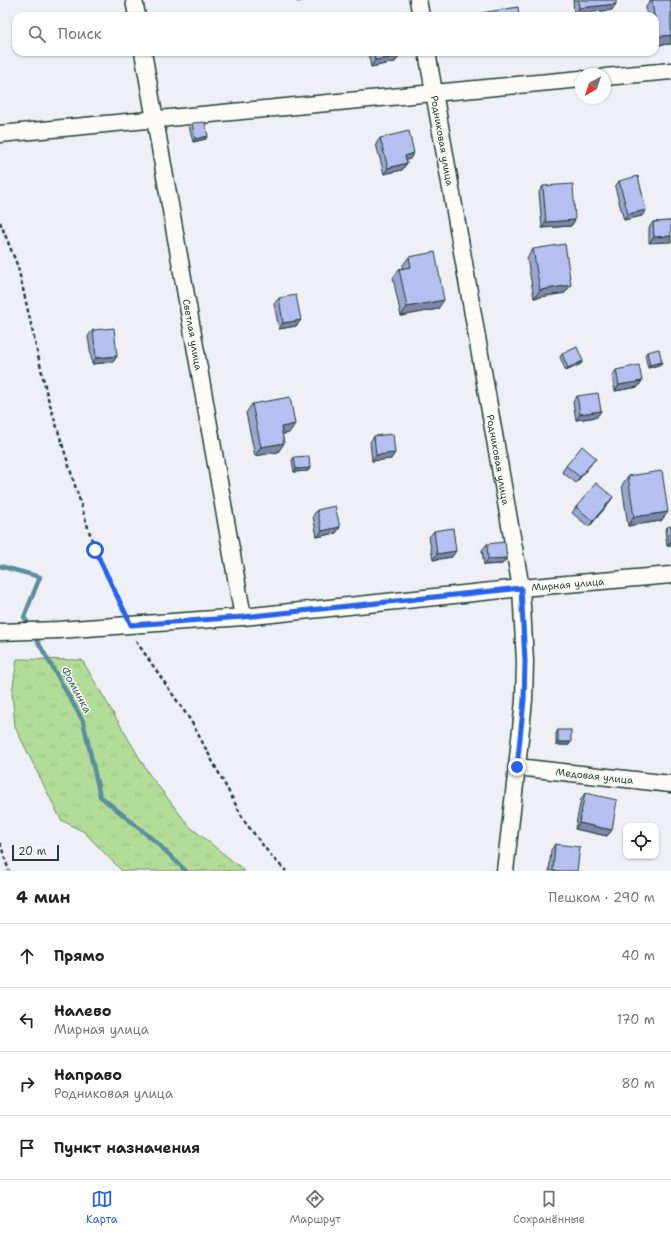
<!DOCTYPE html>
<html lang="ru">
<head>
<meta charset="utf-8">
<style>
  :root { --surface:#fff; --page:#f6f6f6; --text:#222; --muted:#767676; --line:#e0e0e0; --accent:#2563eb }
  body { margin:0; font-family:"Shantell Sans",sans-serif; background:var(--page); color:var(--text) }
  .controls { position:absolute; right:12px; bottom:12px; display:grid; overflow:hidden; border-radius:8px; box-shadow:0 1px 3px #0004 }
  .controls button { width:36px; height:36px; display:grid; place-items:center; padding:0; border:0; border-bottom:1px solid var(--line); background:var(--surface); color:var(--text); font:20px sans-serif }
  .compass { position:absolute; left:575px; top:68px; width:36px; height:36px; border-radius:50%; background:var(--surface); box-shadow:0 1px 3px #0004; rotate:220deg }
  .scale { position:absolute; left:12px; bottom:10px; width:47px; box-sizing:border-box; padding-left:4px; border:2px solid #1f3d34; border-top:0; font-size:11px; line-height:14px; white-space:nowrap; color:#1f3d34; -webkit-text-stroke:3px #fdfcf7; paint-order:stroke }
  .stop { position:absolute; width:12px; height:12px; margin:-9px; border:3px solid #2563eb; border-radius:50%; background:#fff }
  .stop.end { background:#2563eb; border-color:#fff; box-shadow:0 1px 4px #0008 }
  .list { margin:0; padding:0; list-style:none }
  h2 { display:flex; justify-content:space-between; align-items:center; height:52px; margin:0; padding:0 16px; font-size:17px }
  h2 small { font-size:13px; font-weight:400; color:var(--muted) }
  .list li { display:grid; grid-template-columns:26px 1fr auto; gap:12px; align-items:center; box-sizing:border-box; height:64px; padding:0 16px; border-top:1px solid var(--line) }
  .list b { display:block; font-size:15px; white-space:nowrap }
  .list p { margin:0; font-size:13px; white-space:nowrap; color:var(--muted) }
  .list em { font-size:13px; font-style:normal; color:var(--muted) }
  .icon { flex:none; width:22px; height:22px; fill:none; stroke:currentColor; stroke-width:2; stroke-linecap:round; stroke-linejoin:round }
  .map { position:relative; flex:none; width:671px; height:871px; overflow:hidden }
  .search { position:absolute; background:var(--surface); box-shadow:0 1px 3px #0004; left:12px; right:12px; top:12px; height:44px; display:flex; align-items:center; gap:10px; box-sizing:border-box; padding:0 14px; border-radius:12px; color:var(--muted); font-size:15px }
  .sheet { height:308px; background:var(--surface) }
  nav { display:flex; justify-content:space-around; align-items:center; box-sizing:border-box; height:56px; border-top:1px solid var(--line); background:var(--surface); font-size:11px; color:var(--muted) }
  nav a { display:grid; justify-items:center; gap:2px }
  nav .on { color:var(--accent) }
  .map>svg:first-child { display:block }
</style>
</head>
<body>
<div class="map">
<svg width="671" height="871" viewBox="0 0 671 871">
  <defs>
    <pattern id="grass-tufts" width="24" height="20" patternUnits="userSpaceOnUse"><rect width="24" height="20" fill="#b3dc98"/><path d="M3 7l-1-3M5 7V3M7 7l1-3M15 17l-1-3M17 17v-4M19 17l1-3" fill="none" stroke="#9abe84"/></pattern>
  </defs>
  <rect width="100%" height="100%" fill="#eff0f6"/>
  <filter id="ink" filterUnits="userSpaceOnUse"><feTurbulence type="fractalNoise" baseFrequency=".025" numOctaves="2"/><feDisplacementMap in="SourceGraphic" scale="8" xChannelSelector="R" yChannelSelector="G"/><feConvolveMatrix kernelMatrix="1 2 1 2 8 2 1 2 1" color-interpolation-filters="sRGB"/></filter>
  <g filter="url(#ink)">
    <polygon fill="url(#grass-tufts)" stroke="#698c66" points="17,659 82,660 149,774 189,826 245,871 122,871 84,832 61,820 15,727 12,693"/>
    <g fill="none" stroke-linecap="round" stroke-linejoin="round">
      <g stroke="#5b8f9e" stroke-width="4.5">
        <polyline points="0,566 40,577 24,617 31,628"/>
        <polyline points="34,635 83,721 100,796 156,842 186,871"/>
      </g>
      <defs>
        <g id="street">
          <polyline points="134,0 137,16"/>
          <polyline points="418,0 421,16"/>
          <path id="s1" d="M143,52L243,617"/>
          <path id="s2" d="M427,52L521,588L525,661L524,700L517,767L505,871"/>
          <polyline points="605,77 671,71"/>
          <path d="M0,134C194,117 387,96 581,79"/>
          <path id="s3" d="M0,632L58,630L243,617L521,588L671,575"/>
          <path id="s4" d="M517,767L671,784"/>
        </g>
      </defs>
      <use href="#street" stroke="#1f3d34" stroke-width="19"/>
      <g stroke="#1f3d34" stroke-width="2.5" stroke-dasharray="4 3" stroke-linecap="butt">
        <polyline points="0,222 18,267 47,395 95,550 124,610"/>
        <polyline points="136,641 191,721 245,822 272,857 286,871"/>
        <polyline points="0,843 9,871"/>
      </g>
      <use href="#street" stroke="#fdfcf7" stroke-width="16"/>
    </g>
    <g fill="#9ca5cf" stroke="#1f3d34">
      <polygon points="573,0 616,0 612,10 574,14"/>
      <polygon points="651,0 671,0 671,44 655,45 655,16 646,16 646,7"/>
      <polygon points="368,52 399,52 399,56 395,62 371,67"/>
      <polygon points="192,123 206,139 193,142 189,126"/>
      <polygon points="380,138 410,159 406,160 407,163 402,170 384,174 376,144"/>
      <polygon points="619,181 642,216 624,220 615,187"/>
      <polygon points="543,186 575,220 571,226 542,228 539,192"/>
      <polygon points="671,221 649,243 649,228 653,222"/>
      <polygon points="533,249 565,293 534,298 527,258"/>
      <polygon points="409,257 438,309 401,316 393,278 399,269 403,268 403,265"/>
      <polygon points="279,298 301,320 296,326 279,329 274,304"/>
      <polygon points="93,330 117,356 113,362 92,364 88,336"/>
      <polygon points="647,352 662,362 660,365 648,368 645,355"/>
      <polygon points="562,354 581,364 566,371 560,357"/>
      <polygon points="616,370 638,387 615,391 612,376"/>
      <polygon points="577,396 597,417 576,420 573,402"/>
      <polygon points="252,404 289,433 282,434 284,443 278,452 255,456 246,413"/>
      <polygon points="374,436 391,459 372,461 370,442"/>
      <polygon points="294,457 310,468 308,471 294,472 292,460"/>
      <polygon points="596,458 576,483 562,472 566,466"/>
      <polygon points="628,476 661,521 628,526 622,485"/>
      <polygon points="609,503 589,527 572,513 576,507"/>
      <polygon points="317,510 340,527 336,533 317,537 313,516"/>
      <polygon points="667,527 671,546 667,546 665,530"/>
      <polygon points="434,531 452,557 433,560 429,537"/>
      <polygon points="487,544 507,558 502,564 484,565 482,550"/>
      <polygon points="558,730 569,745 556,745 556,733"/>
      <polygon points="585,793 612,830 607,836 575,829 581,799"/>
      <polygon points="555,844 577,871 549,871 551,850"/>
    </g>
    <g fill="#7f86a9" stroke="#1f3d34">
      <polygon points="299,0 306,0 297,2"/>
      <polygon points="616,4 612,10 574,14 579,8"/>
      <polygon points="671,35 671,44 655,45 655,38 656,37"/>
      <polygon points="399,56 395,62 371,67 375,60"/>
      <polygon points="208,136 206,139 193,142 195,139"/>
      <polygon points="414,153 410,159 401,162 405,156"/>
      <polygon points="407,163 402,170 384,174 388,168"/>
      <polygon points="646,210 642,216 624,220 628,214"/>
      <polygon points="575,220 571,226 542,228 546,222"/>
      <polygon points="671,236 671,242 649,243 654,237"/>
      <polygon points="571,285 565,293 534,298 540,290"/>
      <polygon points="444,300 438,309 401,316 407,307"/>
      <polygon points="301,320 296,326 279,329 283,323"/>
      <polygon points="117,356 113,362 92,364 96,358"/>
      <polygon points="583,361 581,364 566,371 568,368"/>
      <polygon points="662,362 660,365 648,368 650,365"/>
      <polygon points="642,381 638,387 615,391 619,385"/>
      <polygon points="601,411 597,417 576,420 580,414"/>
      <polygon points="295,424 289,433 275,436 281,427"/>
      <polygon points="284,443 278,452 255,456 261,447"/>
      <polygon points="395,453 391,459 372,461 376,455"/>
      <polygon points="596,458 591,464 576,483 580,477"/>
      <polygon points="310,468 308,471 294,472 296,469"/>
      <polygon points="613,497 609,503 589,527 593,521"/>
      <polygon points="668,512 661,521 628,526 634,517"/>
      <polygon points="340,527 336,533 317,537 322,531"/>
      <polygon points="669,543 671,543 671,546 667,546"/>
      <polygon points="456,551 452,557 433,560 437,554"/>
      <polygon points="507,558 502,564 484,565 488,559"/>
      <polygon points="558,742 571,742 569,745 556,745"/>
      <polygon points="579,823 612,830 607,836 575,829"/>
    </g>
    <g fill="#b5c0f1" stroke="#1f3d34">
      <polygon points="578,0 616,0 616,4 579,8"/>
      <polygon points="652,0 671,0 671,35 656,37 655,16 654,16"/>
      <polygon points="518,7 519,16 482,16 481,13"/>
      <polygon points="374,52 399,52 399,56 375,60"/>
      <polygon points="205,122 208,136 195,139 192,123"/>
      <polygon points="409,131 414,153 405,156 407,163 388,168 380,138"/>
      <polygon points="638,176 646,210 628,214 619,181"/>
      <polygon points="573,184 575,220 546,222 543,186"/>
      <polygon points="671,221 671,236 654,237 653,222"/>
      <polygon points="565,244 571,285 540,290 533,249"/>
      <polygon points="435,252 444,300 407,307 399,269 411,267 409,257"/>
      <polygon points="296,295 301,320 283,323 279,298"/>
      <polygon points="114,328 117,356 96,358 93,330"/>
      <polygon points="577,347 583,361 568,368 562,354"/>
      <polygon points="659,349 662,362 650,365 647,352"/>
      <polygon points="639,365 642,381 619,385 616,370"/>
      <polygon points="598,393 601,411 580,414 577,396"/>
      <polygon points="290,397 295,424 281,427 284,443 261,447 252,404"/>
      <polygon points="393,434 395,453 376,455 374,436"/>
      <polygon points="582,446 596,458 580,477 566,466"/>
      <polygon points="309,456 310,468 296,469 294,457"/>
      <polygon points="662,471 668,512 634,517 628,476"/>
      <polygon points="596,483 613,497 593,521 576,507"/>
      <polygon points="335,506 340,527 322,531 317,510"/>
      <polygon points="671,526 671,543 669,543 667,527"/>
      <polygon points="453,528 456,551 437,554 434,531"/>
      <polygon points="505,542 507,558 488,559 487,544"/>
      <rect x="558" y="730" width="13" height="12"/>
      <polygon points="585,793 617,800 612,830 579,823"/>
      <polygon points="555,844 580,847 577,871 553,871"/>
    </g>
  </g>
  <g fill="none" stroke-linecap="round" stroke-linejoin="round" filter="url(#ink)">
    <polyline stroke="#2563eb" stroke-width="5" points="95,550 131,625 243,617 521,588 525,661 524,700 517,767"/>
  </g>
  <g text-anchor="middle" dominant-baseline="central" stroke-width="3" stroke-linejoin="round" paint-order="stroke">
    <g font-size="10" fill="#1f3d34" stroke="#fdfcf7">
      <text stroke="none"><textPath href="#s2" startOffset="90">Родниковая улица</textPath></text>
      <text stroke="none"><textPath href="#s1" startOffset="287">Светлая улица</textPath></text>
      <text stroke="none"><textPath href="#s2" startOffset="414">Родниковая улица</textPath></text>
      <text stroke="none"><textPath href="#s3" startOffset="570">Мирная улица</textPath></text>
      <text stroke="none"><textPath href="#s4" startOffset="78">Медовая улица</textPath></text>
    </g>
    <g font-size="11" font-style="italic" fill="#385f60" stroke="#fdfcf7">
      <text transform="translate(76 690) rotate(61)">Фоминка</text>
    </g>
  </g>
</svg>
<div class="controls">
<button><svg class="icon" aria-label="locate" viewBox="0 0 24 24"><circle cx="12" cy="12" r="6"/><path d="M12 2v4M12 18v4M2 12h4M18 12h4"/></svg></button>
</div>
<svg class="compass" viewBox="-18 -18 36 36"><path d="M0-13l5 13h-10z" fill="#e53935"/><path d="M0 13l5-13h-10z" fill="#767676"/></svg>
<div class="scale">20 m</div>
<div class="stop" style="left:95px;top:550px"></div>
<div class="stop end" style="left:517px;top:767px"></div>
<div class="search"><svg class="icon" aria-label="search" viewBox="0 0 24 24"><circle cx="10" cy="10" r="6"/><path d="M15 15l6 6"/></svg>Поиск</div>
</div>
<section class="sheet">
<h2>4 мин<small>Пешком · 290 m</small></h2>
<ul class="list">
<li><svg class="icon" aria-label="ahead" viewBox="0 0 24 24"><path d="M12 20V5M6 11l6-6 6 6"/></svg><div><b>Прямо</b></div><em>40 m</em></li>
<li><svg class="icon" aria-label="left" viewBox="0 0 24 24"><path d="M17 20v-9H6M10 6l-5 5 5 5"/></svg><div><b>Налево</b><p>Мирная улица</p></div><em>170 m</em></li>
<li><svg class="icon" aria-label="right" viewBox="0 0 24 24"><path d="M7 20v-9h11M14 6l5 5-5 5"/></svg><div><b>Направо</b><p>Родниковая улица</p></div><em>80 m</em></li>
<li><svg class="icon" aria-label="arrive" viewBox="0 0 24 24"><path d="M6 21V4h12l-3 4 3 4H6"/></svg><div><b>Пункт назначения</b></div></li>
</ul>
</section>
<nav>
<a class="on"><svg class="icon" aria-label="map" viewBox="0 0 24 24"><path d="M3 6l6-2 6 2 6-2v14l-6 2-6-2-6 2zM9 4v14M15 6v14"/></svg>Карта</a>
<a><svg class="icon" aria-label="directions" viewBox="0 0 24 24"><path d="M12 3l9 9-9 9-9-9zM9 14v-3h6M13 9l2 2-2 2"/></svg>Маршрут</a>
<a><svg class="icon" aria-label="saved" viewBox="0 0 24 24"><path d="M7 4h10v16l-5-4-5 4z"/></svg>Сохранённые</a>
</nav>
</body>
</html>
